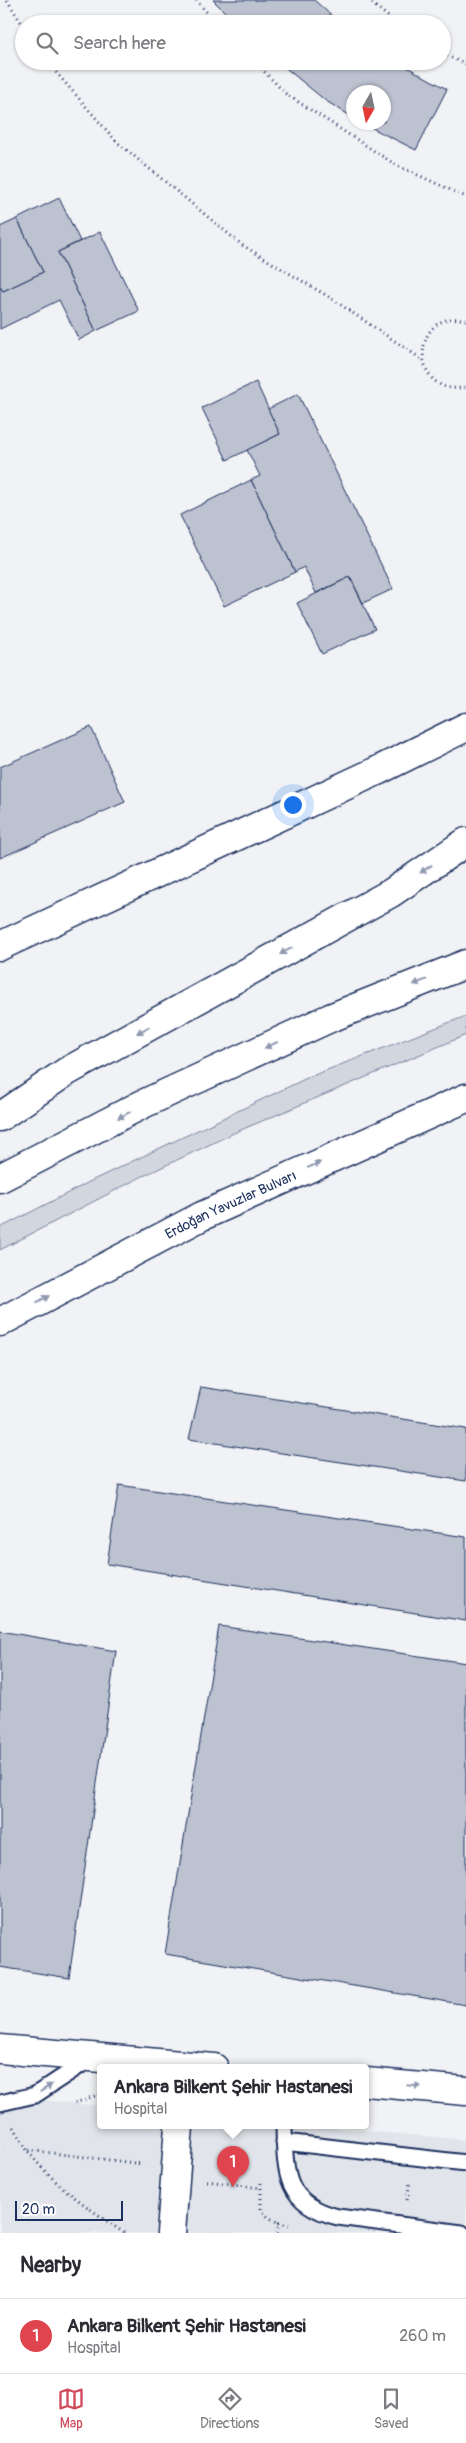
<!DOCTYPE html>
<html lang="en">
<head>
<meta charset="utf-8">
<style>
  :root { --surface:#fff; --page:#f7f7f7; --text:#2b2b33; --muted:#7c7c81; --line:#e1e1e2; --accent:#d1495b }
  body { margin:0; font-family:Pangolin,sans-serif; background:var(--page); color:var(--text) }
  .compass { position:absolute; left:346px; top:85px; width:45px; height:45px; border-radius:50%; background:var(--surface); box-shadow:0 1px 4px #0004; rotate:189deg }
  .scale { position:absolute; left:15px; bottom:12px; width:108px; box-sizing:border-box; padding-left:5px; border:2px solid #1b2f5e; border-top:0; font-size:14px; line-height:18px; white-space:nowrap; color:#1b2f5e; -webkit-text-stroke:4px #fff; paint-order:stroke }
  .you { position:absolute; left:292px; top:804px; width:18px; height:18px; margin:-12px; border:4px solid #fff; border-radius:50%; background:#1a73e8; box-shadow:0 0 0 8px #1a73e833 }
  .badge { display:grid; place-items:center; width:32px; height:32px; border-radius:50%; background:var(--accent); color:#fff; font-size:16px; font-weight:700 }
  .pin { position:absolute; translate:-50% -41px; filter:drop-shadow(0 1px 2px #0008) }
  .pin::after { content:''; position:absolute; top:26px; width:18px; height:15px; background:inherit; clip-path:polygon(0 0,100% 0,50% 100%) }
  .popup { position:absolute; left:97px; top:2064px; width:272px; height:65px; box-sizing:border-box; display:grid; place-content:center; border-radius:5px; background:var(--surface); filter:drop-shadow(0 1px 4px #0005); font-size:16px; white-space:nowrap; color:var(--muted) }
  .popup b { font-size:19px; color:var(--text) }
  .popup::after { content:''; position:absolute; left:50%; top:100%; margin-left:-10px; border:10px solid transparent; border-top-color:var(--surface) }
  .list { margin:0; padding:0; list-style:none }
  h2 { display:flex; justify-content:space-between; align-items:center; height:65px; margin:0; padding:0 20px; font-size:21px }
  h2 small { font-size:16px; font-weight:400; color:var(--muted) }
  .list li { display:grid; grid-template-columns:32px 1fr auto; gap:15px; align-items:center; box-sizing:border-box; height:75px; padding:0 20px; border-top:1px solid var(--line) }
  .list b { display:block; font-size:19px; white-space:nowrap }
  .list p { margin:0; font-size:16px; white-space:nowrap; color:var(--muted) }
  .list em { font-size:16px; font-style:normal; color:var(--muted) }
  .icon { flex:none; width:28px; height:28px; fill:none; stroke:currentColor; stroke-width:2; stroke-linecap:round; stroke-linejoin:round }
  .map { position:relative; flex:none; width:466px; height:2233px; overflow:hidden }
  .search { position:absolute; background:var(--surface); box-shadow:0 1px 4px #0004; left:15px; right:15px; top:15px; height:55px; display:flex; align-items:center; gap:12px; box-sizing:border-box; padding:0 18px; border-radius:28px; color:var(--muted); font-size:19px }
  .sheet { height:140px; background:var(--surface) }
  nav { display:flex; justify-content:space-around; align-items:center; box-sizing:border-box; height:70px; border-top:1px solid var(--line); background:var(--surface); font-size:14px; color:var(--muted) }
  nav a { display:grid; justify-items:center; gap:2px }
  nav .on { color:var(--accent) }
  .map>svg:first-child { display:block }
</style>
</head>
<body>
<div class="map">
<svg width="466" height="2233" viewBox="0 0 466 2233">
  <rect width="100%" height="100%" fill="#f1f2f5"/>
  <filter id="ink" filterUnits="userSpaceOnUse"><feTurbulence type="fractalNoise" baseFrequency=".02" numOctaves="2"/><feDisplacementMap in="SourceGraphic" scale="10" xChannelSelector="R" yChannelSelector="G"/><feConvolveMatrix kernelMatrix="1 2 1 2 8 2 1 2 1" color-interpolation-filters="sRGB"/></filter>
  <g filter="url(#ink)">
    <polygon fill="#e1e4ea" points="0,2096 100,2106 100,2126 312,2126 466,2140 466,2233 0,2233"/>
    <polygon fill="#d2d6df" stroke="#76829e" points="466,1016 466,1035 236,1132 139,1178 0,1250 0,1228 93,1180 309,1077"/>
    <g fill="#bcc2d0" stroke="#1b2f5e">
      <polygon points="213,0 314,0 341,24 237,24"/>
      <polygon points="277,61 396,61 447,89 416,150 360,122 384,122 384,92 354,92 354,118 326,101"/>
      <polygon points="59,198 80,241 58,252 96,331 79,340 59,300 0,329 0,286 3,291 43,272 17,219"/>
      <polygon points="17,219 43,272 3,291 0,286 0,227"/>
      <polygon points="100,232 139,311 96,331 58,252"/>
      <polygon points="256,382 280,434 227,460 202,408"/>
      <polygon points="298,394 393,589 363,603 350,577 316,593 304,567 295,572 251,480 260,476 247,450 280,434 268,409"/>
      <polygon points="251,480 295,572 224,606 180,515"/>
      <polygon points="350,577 375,629 322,654 297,603"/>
      <polygon points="91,727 125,802 0,858 0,767"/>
      <polygon points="201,1387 466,1429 466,1481 189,1439"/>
      <polygon points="119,1485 466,1537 466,1621 107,1564"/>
      <polygon points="219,1626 466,1663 466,2005 165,1954"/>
      <polygon points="0,1631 116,1651 69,1978 0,1967"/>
    </g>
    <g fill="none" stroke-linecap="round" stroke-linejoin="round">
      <defs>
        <g id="lane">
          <polyline points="0,2103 35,2095 90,2059"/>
          <path d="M284,2126C285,2172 284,2204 338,2217L462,2233"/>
          <polyline points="284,2142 466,2163"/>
        </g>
        <g id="street">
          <polyline points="0,946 377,771 466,727"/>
          <polyline points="0,2049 214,2068"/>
          <polyline points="366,2082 466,2091"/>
          <polyline points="171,2233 179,2126"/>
        </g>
        <g id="primary">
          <polyline points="0,1117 66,1072 391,893 466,842"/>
          <polyline points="0,1178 143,1104 330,1018 466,964"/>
          <path id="s1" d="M0,1322L202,1216L466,1098"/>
        </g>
      </defs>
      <use href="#lane" stroke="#1b2f5e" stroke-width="19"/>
      <use href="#street" stroke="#1b2f5e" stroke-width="31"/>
      <use href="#primary" stroke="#1b2f5e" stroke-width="31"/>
      <g stroke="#1b2f5e" stroke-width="3" stroke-dasharray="1 4" stroke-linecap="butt">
        <polyline points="7,0 24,27"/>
        <polyline points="196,0 217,24"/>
        <polyline points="368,0 397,24"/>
        <polyline points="442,54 466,64"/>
        <polyline points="46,61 117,142 242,245 329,297 423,360"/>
        <polyline points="254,61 286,94 396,165 466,197"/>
        <path d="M466,320C409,307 409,400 466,387"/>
        <polyline points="75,2103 100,2094"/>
        <polyline points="14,2127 27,2150"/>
        <polyline points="207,2181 261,2188"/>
        <polyline points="261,2183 261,2209 268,2217 279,2223"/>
        <polyline points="407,2200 410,2182"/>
        <path d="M124,2233C89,2208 53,2185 27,2150L143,2164"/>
        <polyline points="277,2233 279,2223 289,2225"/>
      </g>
      <use href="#lane" stroke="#fff" stroke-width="15"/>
      <use href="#street" stroke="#fff" stroke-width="28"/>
      <use href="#primary" stroke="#fff" stroke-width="28"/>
    </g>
    <defs><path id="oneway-solid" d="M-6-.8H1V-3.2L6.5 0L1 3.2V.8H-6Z" transform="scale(1.25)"/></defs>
    <g fill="#8d97ae">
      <use href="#oneway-solid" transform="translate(426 869) rotate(146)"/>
      <use href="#oneway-solid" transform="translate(286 951) rotate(151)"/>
      <use href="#oneway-solid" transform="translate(420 982) rotate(159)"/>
      <use href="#oneway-solid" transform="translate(143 1030) rotate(151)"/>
      <use href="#oneway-solid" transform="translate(271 1045) rotate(155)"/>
      <use href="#oneway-solid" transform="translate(124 1115) rotate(153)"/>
      <use href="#oneway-solid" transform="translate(314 1165) rotate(-24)"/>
      <use href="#oneway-solid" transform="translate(43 1299) rotate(-28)"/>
      <use href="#oneway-solid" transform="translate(414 2086) rotate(5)"/>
      <use href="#oneway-solid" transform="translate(46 2088) rotate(-33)"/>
    </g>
  </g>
  <g text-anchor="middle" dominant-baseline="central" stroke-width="4" stroke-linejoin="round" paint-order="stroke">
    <g font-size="14" fill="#1b2f5e" stroke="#fff">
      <text stroke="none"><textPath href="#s1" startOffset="259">Erdoğan Yavuzlar Bulvarı</textPath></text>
    </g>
  </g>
</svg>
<svg class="compass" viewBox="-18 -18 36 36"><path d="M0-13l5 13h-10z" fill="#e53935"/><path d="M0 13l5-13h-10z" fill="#7c7c81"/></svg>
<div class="scale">20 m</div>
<div class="you"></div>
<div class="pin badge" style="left:233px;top:2187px;background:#e0444e">1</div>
<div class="popup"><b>Ankara Bilkent Şehir Hastanesi</b>Hospital</div>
<div class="search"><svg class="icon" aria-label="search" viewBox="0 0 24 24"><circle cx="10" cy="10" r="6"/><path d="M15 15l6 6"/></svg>Search here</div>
</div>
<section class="sheet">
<h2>Nearby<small></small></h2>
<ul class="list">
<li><span class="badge" style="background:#e0444e">1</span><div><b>Ankara Bilkent Şehir Hastanesi</b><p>Hospital</p></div><em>260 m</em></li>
</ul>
</section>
<nav>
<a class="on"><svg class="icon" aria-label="map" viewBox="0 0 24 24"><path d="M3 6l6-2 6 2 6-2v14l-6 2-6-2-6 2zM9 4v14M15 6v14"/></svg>Map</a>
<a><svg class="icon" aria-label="directions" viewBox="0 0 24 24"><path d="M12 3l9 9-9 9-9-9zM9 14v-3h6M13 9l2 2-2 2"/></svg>Directions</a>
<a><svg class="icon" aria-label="saved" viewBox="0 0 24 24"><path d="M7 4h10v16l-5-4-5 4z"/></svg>Saved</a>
</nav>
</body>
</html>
